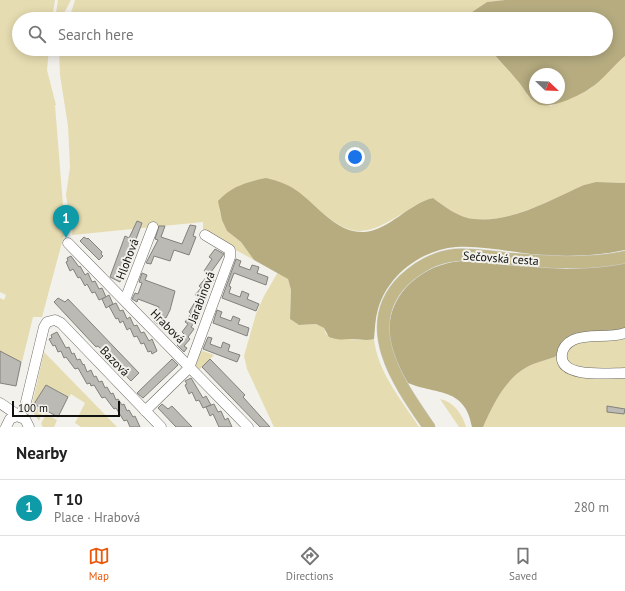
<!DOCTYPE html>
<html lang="en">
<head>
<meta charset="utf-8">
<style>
  :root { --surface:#fff; --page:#f2f2f2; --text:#222; --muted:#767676; --line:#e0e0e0; --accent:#ea580c }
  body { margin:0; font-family:"PT Sans",sans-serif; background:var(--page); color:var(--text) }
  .compass { position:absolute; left:529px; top:68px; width:36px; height:36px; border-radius:50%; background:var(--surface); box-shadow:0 2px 10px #0003; rotate:113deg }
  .scale { position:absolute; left:12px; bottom:10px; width:108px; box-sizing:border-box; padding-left:4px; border:2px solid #10100e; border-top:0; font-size:11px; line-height:14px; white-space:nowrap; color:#10100e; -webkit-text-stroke:3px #f2f1eb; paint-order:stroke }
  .you { position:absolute; left:355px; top:157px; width:14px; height:14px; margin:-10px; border:3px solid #fff; border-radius:50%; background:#1a73e8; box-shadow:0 0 0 6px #1a73e833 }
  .badge { display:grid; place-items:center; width:26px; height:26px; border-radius:50%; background:var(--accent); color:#fff; font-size:13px; font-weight:700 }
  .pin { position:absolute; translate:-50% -33px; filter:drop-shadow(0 1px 2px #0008) }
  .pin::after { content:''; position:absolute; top:21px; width:14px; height:12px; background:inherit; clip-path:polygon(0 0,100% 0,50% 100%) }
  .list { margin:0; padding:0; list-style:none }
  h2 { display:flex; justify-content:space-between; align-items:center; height:52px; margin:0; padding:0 16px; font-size:17px }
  h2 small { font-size:13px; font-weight:400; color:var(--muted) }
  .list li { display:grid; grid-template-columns:26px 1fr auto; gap:12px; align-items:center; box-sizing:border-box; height:56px; padding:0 16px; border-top:1px solid var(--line) }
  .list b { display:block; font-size:15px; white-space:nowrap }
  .list p { margin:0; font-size:13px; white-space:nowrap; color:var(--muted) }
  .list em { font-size:13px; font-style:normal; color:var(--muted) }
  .icon { flex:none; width:22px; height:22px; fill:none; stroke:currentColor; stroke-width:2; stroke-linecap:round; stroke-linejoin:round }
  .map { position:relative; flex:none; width:625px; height:427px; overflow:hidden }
  .search { position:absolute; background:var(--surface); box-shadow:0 2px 10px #0003; left:12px; right:12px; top:12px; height:44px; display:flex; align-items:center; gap:10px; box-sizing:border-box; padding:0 14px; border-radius:22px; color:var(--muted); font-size:15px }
  .sheet { height:108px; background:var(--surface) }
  nav { display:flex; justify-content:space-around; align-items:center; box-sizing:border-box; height:56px; border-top:1px solid var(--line); background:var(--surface); font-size:11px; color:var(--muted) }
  nav a { display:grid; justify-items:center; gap:2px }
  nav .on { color:var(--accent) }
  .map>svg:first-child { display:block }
</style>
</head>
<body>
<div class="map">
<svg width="625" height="427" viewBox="0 0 625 427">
  <rect width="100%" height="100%" fill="#f2f1eb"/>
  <g fill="#e6dcb1">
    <polygon points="0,0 55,0 52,19 19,19 19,49 49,49 47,70 56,105 55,105 65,231 42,317 33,317 22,362 0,351 0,298 4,300 6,295 0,292"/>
    <polygon points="58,0 71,0 61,19 55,19"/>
    <polygon points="75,0 505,0 487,2 466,16 464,19 69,19"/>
    <path d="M59,49H490C502,66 518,77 528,96L551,106L590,89L625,56V183L596,182L584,185C550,200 512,223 473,219C459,218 444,206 433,198C423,200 414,206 405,212C369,234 354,241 319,210L219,209L227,231L241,242L254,260L203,232V222L72,235L73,224L69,213L66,195L70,167L68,126L60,75Z"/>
    <path d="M278,272L288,279L291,290L290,319L299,325L316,324L324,328L326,334C342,338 358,342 374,339C378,373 401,399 419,427H274L247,369L244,356L256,314L264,296Z"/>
    <polygon points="625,336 625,370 571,367 565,356 573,342"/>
    <polygon points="198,349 214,355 198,371 196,371 193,362"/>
    <polygon points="44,352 117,427 81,427 75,423 85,403 71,394 69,397 46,385 34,404 43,409 39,421 31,409"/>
    <path d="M557,356L559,363L625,376V427H483C493,405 505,379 527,367C536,362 547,360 557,356Z"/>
    <path d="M440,399C454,402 462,414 466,427H459Z"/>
    <polygon points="46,414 57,420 54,427 43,427 41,424"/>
  </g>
  <g fill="#b6ac80" fill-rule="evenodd">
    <path d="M505,0H625V56C613,66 602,81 589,89C578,96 550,110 538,104C527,98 524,87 516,79C507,68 498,60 490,49H606V19H464L466,16L487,2ZM535,74H559V98H535Z"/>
    <path d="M266,178C279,181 290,185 300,193C318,207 338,234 365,232C391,229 408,204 433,198C444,206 459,218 474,219C512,223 550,200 584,185L596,182L625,183V250C597,256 569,257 541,255C514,253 483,245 456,247C421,250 388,275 378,309C375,319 375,329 374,339C366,341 360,339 352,339C341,339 342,341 329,337L324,328L316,324L299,325L290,319L291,290L288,279L254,260L241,242L227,231L222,220L218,201C232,186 247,182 266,178Z"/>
    <path d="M461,261L569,269L596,267L625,263V329L561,347L557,356C547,360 536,362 527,367C505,379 493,405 483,427H472C465,387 437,395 408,383C400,370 393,356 390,341C383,297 421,264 461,261Z"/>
  </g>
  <g fill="#bbbab4" stroke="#82817b">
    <polygon points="137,221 142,223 120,282 110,277 125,236 129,238"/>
    <polygon points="190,225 196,226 193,236 196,237 189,255 174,250 170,261 154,256 151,264 146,263 158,240 155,239 159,226 165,226 161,237 182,244"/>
    <polygon points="84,237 87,239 88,238 102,252 101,254 103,256 99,260 80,241"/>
    <polygon points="215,249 224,254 209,275 214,280 205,291 207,293 201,300 204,302 194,317 197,319 191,327 194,329 188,337 190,339 184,346 187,348 184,352 177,345 180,343 178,341 184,334 182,332 188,324 185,322 191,314 189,312 198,297 195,295 201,288 199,286 208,275 204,271 212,259 209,257"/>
    <polygon points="71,256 79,267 80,266 85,275 88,273 92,282 95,281 99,289 102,288 106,297 99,300 95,292 92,293 87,284 85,286 80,277 78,278 73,269 70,271 66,262 68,261 67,258"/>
    <polygon points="236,259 241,261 239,266 250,270 252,265 259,267 257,273 268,277 266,285 234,273 229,286 231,287 229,293 240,297 242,291 249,294 247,299 259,304 256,311 222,298"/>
    <polygon points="142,273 147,275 145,280 175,291 170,310 166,318 163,317 160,326 154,321 159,307 138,299 137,302 132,299 135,293 138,294 142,283 139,282"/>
    <polygon points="109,295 113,304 106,308 102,299"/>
    <polygon points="58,298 65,302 68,299 139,373 131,381 98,346 96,347 54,302"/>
    <polygon points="116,303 120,311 123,310 127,319 130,317 134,326 137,325 141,333 144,332 149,341 152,339 157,351 152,354 151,351 148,352 144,343 141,344 137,336 134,337 130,328 127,330 123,321 120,323 118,318 116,319 109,306"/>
    <polygon points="217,310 222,312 220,317 231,321 233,316 240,319 238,324 249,328 247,336 213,323"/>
    <polygon points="57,332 66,348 69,347 72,354 74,353 77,360 80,359 83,365 84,364 87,372 91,370 94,377 96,376 99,382 102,381 105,388 107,387 111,394 113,393 116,400 118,399 122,405 124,404 127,411 129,410 133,417 135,416 140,427 130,427 127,420 124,421 116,408 114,409 105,397 102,398 94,385 91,386 90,383 87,384 78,368 75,369 66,357 64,358 61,351 58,352 55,345 53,346 49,339 52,338 51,335"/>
    <polygon points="208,337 212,338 210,344 221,348 223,342 230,345 228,351 240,355 237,362 203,349"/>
    <polygon points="0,351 21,362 16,386 0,383"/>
    <polygon points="172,359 178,365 143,398 137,393"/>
    <polygon points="210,359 245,395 243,397 270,427 260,427 202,367"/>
    <polygon points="191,378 203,398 206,396 211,405 203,408 199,400 196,401 192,392 189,394 185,385 187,384 185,381"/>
    <polygon points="46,385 68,397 58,417 34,404"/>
    <polygon points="162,404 168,409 172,406 192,427 176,427 158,408"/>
    <polygon points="214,404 218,412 221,411 225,420 228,418 232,427 219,427 213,414 210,416 206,407"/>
    <polygon points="607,406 625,409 624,414 607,412"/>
  </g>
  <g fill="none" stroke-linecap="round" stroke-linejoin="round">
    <defs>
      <g id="minor">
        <polyline points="68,243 248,427"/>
        <polyline points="125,300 153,227"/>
        <path d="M625,333C608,339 589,333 573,340C567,343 563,347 562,354C558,379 609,373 625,373"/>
        <polyline points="0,403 19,416 25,406 44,327 47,322 55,320 61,323 161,427"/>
        <polyline points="145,411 189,368 230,257 230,250 205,235"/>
        <polyline points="6,427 10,419 17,416 25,419 29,427"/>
      </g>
      <path id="major" d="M429,427C400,385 357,326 404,280C418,267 436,257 455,255C473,254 492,257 510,259C548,262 587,265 625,257"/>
    </defs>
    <use href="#minor" stroke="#6c6b66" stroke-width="11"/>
    <use href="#major" stroke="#cfcfcf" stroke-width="13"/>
    <use href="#minor" stroke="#fff" stroke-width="10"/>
    <use href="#major" stroke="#c1b788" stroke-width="12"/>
  </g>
  <g text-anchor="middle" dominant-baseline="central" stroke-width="4" stroke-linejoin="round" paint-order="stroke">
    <g font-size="12" fill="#10100e" stroke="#f2f1eb">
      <text transform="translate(501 258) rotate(4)">Sečovská cesta</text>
      <text transform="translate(127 259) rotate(-69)">Hlohová</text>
      <text transform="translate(201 297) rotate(-69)">Jarabinová</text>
      <text transform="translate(168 326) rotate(45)">Hrabová</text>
      <text transform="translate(115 361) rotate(46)">Bazová</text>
    </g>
  </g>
</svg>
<svg class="compass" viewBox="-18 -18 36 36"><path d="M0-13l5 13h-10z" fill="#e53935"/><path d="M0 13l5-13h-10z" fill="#767676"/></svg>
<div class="scale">100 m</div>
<div class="you"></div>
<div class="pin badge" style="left:66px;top:238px;background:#0f9aa8">1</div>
<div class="search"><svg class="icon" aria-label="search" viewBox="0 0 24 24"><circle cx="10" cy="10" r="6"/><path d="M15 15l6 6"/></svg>Search here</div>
</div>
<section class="sheet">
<h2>Nearby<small></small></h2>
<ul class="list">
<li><span class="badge" style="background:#0f9aa8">1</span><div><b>T 10</b><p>Place · Hrabová</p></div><em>280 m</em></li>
</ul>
</section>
<nav>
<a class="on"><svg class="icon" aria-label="map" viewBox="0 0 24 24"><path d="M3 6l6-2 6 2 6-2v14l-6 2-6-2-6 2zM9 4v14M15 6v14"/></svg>Map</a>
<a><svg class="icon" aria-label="directions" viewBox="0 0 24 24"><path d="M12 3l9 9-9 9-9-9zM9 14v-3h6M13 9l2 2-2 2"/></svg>Directions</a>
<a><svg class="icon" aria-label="saved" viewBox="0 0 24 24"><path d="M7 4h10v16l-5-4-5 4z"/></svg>Saved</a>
</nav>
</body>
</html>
